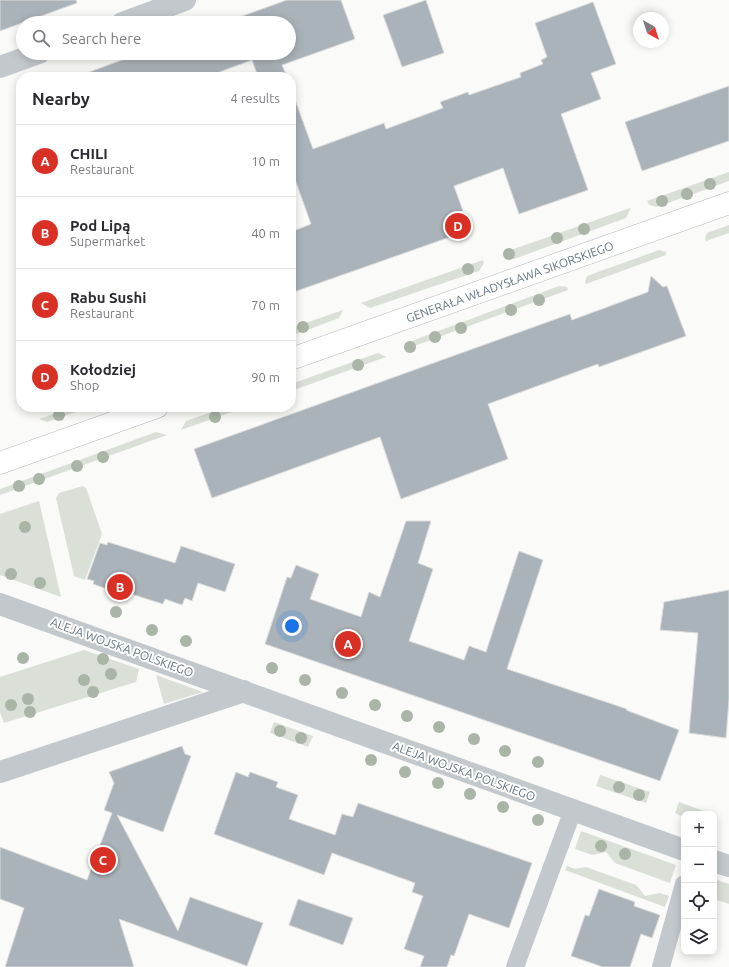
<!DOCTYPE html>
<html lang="en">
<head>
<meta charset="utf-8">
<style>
  :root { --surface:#fff; --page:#f2f2f3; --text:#2b2b33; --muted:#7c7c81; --line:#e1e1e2; --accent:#d93025 }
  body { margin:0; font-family:Ubuntu,sans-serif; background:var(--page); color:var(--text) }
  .controls { position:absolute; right:12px; bottom:12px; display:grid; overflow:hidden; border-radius:8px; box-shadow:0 2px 10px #0003 }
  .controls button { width:36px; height:36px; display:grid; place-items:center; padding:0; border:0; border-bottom:1px solid var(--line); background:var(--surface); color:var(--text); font:20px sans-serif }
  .compass { position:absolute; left:633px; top:12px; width:36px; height:36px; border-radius:50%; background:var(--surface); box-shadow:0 2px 10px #0003; rotate:141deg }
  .you { position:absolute; left:292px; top:626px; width:14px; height:14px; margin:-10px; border:3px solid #fff; border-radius:50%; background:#1a73e8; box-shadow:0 0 0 6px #1a73e833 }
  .badge { display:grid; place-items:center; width:26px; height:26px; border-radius:50%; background:var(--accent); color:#fff; font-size:13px; font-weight:700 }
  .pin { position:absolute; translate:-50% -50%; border:2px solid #fff; box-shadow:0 1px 4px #0006 }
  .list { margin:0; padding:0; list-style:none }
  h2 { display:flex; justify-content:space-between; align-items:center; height:52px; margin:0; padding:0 16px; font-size:17px }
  h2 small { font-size:13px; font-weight:400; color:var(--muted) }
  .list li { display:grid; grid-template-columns:26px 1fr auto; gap:12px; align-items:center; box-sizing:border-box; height:72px; padding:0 16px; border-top:1px solid var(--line) }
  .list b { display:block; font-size:15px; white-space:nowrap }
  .list p { margin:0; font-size:13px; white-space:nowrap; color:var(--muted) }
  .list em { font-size:13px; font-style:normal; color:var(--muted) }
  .icon { flex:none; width:22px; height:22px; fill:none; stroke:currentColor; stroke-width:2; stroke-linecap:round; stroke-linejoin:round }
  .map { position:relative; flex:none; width:729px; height:967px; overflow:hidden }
  .search { position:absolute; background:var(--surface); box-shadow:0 2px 10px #0003; left:16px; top:16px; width:280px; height:44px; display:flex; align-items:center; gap:10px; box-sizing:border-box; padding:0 14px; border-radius:22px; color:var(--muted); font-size:15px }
  .panel { position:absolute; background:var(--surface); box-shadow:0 2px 10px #0003; left:16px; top:72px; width:280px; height:340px; border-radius:16px }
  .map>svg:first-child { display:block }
</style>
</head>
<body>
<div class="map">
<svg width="729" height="967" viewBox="0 0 729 967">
  <rect width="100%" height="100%" fill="#fafaf8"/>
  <g fill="#dadfd7">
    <polygon points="729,172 729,181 657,207 649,205 647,201"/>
    <polygon points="630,208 630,210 626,218 514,259 507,255 505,252"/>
    <polygon points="729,225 729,233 706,241 705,238 707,233"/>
    <polygon points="659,250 666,252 666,255 586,284 585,282 587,276"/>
    <polygon points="483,260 484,263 479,271 370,308 361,303"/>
    <polygon points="559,286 567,287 568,290 406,349 409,342"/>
    <polygon points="343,310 339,318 291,336 291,328"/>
    <polygon points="378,353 386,357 291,391 291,384"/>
    <polygon points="73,407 90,407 47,422 39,419"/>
    <polygon points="226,407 246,407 181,430 186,421"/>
    <polygon points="156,432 167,435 0,495 0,489"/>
    <polygon points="82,486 86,488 102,534 85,580 74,576 56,498 59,493"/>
    <polygon points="39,501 61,597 0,575 0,514"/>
    <polygon points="84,650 139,669 136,682 4,723 0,712 0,677"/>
    <polygon points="156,675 203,692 164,704"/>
    <polygon points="274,722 313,736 308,747 270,733"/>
    <polygon points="600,775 650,792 646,803 596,786"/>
    <polygon points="679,802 712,814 684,814 684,817 675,813"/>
    <polygon points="581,831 676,865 670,883 615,863 606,852 592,855 575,849"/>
    <polygon points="567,866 575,869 586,867 636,885 645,896 660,893 669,896 665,907 565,870"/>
    <polygon points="714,879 729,884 729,904 714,899"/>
  </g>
  <g fill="#aab3b9" stroke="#dcdcda">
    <polygon points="0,0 76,0 77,3 0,31"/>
    <polygon points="287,0 341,0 355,39 282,65 287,77 258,77 252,60 206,77 84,77 84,74 141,53 289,53 289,23 223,23"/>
    <polygon points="426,0 444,53 402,67 383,15"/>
    <polygon points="593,2 616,64 591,73 601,99 561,114 588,190 519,214 503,168 454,186 463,211 458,213 463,227 451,231 453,236 291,293 291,232 311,224 291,168 291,98 294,97 313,149 384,123 386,129 443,108 440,102 468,92 469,95 521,77 520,73 543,64 541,60 547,57 535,23"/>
    <polygon points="729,86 729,141 642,171 625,122"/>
    <polygon points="651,276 663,287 667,286 686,336 599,367 598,364 488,404 508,459 401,499 380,437 212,498 194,449 570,314 572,320 648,292"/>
    <polygon points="406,521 431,521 418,563 433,569 409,641 464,660 469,646 486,652 519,551 543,560 507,669 627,709 626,710 679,730 660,781 265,644 287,577 291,578 296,565 319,574 310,599 361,617 369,592 380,597"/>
    <polygon points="108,542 175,563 181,546 235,564 225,592 198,583 192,601 185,598 182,605 165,599 163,604 128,593 127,596 93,584 94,581 87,579 100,543 107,545"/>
    <polygon points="729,590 729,699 726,738 689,733 698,633 660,630 664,602"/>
    <polygon points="182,746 185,754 191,756 163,832 117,815 178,931 190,897 263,923 247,966 119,919 134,967 5,967 24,908 0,899 0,847 87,880 112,813 104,810 114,783 109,772"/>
    <polygon points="236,772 248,777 250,772 278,782 276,787 298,795 289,819 335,835 342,814 353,817 358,803 532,863 509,928 469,914 454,956 451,955 447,967 420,967 424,956 404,949 423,896 412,892 415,883 332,853 324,875 214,834"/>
    <polygon points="599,889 635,902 634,906 660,915 652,938 641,934 630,967 603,967 571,956 585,915 589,916"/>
    <polygon points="298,899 353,918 343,945 289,925"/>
  </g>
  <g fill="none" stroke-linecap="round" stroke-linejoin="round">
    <defs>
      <g id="primary">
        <path id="s1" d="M291,359L729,203"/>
        <polyline points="0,463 157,407"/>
      </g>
    </defs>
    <use href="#primary" stroke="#b5babe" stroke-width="23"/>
    <g stroke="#c3c8cc" stroke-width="18">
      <polyline points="515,967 573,810"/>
      <polyline points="661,967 684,884"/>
    </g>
    <g stroke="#c3c8cc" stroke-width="22">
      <polyline points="0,604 684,850"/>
      <polyline points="714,861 729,866"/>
    </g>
    <g stroke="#c3c8cc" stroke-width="22">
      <polyline points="122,23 185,0"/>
      <polyline points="0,67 39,53"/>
      <polyline points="0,772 244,691"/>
    </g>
    <use href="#primary" stroke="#fff" stroke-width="22"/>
  </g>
  <g fill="#aab4a7">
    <circle cx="710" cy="184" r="6"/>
    <circle cx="687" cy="194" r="6"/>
    <circle cx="662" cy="201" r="6"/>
    <circle cx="584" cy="229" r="6"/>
    <circle cx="557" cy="238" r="6"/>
    <circle cx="509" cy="254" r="6"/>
    <circle cx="468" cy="269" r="6"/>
    <circle cx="539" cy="300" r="6"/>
    <circle cx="511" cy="310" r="6"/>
    <circle cx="303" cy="327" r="6"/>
    <circle cx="461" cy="328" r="6"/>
    <circle cx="435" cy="337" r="6"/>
    <circle cx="410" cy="347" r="6"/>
    <circle cx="358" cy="365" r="6"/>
    <circle cx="59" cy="415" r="6"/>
    <circle cx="215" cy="417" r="6"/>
    <circle cx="103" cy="457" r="6"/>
    <circle cx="77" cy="466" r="6"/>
    <circle cx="39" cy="479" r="6"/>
    <circle cx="19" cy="486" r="6"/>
    <circle cx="25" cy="527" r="6"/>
    <circle cx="11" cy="574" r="6"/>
    <circle cx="40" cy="583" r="6"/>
    <circle cx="116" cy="612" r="6"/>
    <circle cx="152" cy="630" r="6"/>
    <circle cx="186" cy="641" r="6"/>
    <circle cx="23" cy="658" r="6"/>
    <circle cx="103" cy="659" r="6"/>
    <circle cx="272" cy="668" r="6"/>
    <circle cx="111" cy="674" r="6"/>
    <circle cx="84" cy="680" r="6"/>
    <circle cx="305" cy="680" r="6"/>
    <circle cx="93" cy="692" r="6"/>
    <circle cx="342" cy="693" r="6"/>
    <circle cx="28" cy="699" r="6"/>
    <circle cx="11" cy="705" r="6"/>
    <circle cx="375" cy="705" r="6"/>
    <circle cx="30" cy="712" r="6"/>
    <circle cx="407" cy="716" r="6"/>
    <circle cx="439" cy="727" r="6"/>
    <circle cx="280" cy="731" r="6"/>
    <circle cx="301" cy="738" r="6"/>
    <circle cx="474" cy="739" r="6"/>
    <circle cx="505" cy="751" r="6"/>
    <circle cx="371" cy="760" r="6"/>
    <circle cx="538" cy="762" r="6"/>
    <circle cx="405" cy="772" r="6"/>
    <circle cx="438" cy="783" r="6"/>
    <circle cx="619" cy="787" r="6"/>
    <circle cx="470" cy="794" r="6"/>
    <circle cx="639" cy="795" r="6"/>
    <circle cx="503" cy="807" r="6"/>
    <circle cx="538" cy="820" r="6"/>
    <circle cx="601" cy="846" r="6"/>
    <circle cx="625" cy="854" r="6"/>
  </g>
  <g text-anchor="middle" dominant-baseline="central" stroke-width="4" stroke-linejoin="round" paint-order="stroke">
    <g font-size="12" fill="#657683" stroke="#fff">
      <text stroke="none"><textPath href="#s1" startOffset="232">GENERAŁA WŁADYSŁAWA SIKORSKIEGO</textPath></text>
      <text transform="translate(122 647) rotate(20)">ALEJA WOJSKA POLSKIEGO</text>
      <text transform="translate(464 771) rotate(20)">ALEJA WOJSKA POLSKIEGO</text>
    </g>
  </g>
</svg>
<div class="controls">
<button>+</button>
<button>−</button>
<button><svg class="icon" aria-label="locate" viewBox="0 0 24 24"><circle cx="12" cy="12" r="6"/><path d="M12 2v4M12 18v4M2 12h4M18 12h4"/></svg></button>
<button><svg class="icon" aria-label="layers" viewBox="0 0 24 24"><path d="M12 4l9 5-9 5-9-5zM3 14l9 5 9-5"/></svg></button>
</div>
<svg class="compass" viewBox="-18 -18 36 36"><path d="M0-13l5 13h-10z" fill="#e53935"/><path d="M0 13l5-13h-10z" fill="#7c7c81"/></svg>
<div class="you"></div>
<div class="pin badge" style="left:348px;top:644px">A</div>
<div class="pin badge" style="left:120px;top:587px">B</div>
<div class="pin badge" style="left:103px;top:860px">C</div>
<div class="pin badge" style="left:458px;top:226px">D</div>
<div class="search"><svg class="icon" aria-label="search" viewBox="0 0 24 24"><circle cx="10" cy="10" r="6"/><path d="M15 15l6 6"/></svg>Search here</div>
<section class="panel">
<h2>Nearby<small>4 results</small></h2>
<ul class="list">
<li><span class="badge">A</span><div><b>CHILI</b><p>Restaurant</p></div><em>10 m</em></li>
<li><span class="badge">B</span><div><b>Pod Lipą</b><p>Supermarket</p></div><em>40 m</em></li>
<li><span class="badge">C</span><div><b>Rabu Sushi</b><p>Restaurant</p></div><em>70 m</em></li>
<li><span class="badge">D</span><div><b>Kołodziej</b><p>Shop</p></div><em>90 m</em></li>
</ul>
</section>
</div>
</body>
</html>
